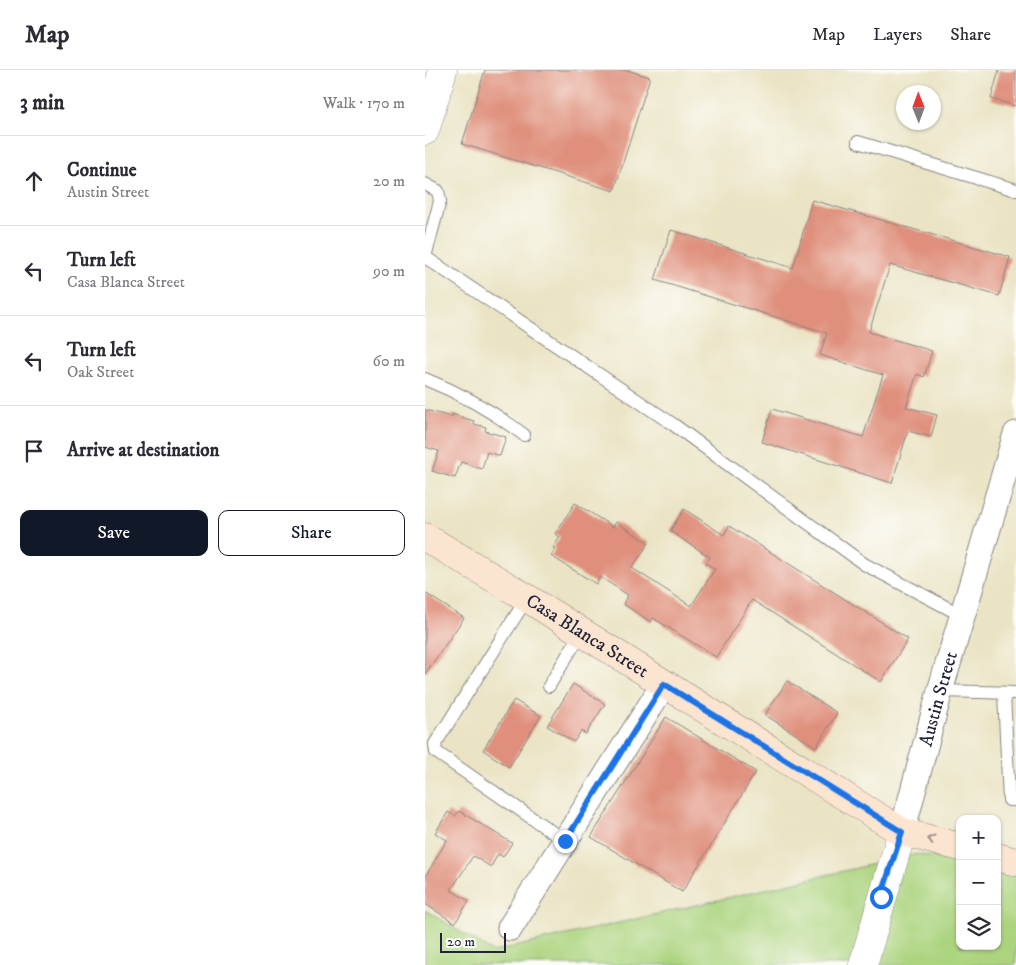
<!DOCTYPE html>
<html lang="en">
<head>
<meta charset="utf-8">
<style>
  :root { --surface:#fff; --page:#f2f2f3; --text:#2b2b33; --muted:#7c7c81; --line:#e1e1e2; --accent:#111827 }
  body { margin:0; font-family:"IM FELL DW Pica",serif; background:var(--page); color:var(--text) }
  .controls { position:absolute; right:15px; bottom:15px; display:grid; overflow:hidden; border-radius:10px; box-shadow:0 1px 4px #0004 }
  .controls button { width:45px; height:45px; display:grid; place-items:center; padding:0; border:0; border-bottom:1px solid var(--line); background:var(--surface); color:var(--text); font:25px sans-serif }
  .compass { position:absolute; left:471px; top:15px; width:45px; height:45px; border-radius:50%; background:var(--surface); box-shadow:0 1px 4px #0004; rotate:359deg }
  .scale { position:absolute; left:15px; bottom:12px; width:66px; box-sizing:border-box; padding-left:5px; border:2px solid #22223b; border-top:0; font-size:14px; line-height:18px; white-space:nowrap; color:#22223b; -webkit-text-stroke:4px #fdfcf7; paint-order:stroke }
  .stop { position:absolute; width:15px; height:15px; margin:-11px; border:4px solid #1a73e8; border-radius:50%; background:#fff }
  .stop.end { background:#1a73e8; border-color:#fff; box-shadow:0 1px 5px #0008 }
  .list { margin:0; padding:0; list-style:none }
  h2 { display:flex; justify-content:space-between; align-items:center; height:65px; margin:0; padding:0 20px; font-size:21px }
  h2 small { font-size:16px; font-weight:400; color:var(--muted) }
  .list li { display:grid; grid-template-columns:32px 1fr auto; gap:15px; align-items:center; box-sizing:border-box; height:90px; padding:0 20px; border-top:1px solid var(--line) }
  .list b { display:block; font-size:19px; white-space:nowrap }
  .list p { margin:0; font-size:16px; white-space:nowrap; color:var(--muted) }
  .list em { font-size:16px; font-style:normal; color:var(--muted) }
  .actions { display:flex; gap:10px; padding:15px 20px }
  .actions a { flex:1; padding:11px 0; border:1px solid var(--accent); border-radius:10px; text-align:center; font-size:18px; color:var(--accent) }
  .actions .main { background:var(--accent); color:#fff }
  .icon { flex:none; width:28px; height:28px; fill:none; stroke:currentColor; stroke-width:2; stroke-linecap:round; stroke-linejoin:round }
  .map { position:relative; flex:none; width:591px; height:895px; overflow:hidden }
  header { display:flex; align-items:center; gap:30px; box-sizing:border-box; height:70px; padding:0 25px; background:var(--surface); border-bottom:1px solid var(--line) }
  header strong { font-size:24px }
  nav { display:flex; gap:28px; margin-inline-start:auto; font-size:18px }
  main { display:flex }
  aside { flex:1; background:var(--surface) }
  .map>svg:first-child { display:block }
</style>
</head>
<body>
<header>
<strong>Map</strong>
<nav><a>Map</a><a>Layers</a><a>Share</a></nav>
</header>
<main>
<aside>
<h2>3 min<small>Walk · 170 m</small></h2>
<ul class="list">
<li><svg class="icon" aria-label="ahead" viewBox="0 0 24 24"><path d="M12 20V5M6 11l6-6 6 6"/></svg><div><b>Continue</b><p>Austin Street</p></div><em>20 m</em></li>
<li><svg class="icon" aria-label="left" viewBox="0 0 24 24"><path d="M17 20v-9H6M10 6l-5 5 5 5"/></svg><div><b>Turn left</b><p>Casa Blanca Street</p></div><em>90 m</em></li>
<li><svg class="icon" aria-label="left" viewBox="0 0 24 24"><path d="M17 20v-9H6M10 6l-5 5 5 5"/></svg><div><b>Turn left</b><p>Oak Street</p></div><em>60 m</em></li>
<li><svg class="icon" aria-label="arrive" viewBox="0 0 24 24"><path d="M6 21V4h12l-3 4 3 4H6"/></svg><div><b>Arrive at destination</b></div></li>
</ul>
<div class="actions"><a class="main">Save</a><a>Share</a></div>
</aside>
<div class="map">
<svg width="591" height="895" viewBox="0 0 591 895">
  <rect width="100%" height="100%" fill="#fdfcf7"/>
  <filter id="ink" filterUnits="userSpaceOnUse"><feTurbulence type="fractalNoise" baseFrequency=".02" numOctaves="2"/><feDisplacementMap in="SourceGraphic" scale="10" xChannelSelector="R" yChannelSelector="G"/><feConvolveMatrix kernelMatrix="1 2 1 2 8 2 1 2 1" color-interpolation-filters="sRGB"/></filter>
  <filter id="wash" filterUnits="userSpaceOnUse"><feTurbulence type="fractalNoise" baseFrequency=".0096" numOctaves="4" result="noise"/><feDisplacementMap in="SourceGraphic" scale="20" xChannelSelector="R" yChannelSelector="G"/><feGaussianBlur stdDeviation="1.12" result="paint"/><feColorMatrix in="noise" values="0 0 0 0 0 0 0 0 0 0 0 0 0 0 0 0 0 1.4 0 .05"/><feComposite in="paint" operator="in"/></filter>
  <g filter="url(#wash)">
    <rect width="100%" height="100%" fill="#eae4c5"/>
    <polygon fill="#acd47f" stroke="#677b5d" points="492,784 535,792 535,876 572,876 572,799 591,802 591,895 0,895 0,840 68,882"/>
    <g id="blocks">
      <g fill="#df8f7b">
        <polygon points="60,0 202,0 225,7 189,121 37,74"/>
        <polygon points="574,0 591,0 591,36 566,29"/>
        <polygon points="387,130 585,187 574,226 465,195 444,262 507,281 499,307 492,304 481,337 512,345 506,367 483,361 467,413 337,372 347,339 438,367 458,305 395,285 402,263 230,210 246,160 368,198"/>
        <polygon points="0,340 27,347 27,344 49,351 49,354 61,357 60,361 81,367 75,386 62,382 57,399 36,392 30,408 7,401 14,381 0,377"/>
        <polygon points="150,433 188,457 191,452 224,473 207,498 266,536 290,499 281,493 285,487 245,461 259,439 299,465 304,456 483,569 456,612 327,530 291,587 228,548 226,552 198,534 203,525 175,507 171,514 126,486 130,479 128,478 135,467 130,464"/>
        <polygon points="0,523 39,548 0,604"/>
        <polygon points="362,611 412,643 391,677 340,645"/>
        <polygon points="148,614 180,634 161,664 156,661 149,672 122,656"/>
        <polygon points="89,630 116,646 84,697 58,680"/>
        <polygon points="241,647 331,702 257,822 166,767"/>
        <polygon points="34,741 87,773 78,787 73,784 66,797 48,786 26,820 44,831 30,853 0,834 0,807 22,770 10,763 23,742 30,746"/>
      </g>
    </g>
  </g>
  <g filter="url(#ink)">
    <use href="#blocks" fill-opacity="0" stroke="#868380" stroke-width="1"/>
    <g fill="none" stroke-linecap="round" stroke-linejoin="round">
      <defs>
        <g id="service">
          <polyline points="433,72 591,120"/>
          <polyline points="0,114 13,121 15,131 0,187"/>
          <polyline points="0,187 249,355 439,494 538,546"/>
          <path d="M0,309C35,323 69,342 99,365"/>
          <polyline points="102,528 10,674 11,682 140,771"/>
          <polyline points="124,616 156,563"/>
          <polyline points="515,621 591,623"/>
          <polyline points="579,623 584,730 591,730"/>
        </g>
        <g id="minor">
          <path id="s1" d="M477,762L515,621L591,364"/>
          <polyline points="85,858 239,614"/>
        </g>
        <g id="tertiary">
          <polyline points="0,61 18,0"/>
          <polyline points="438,895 477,762"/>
        </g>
        <g id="secondary">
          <path id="s2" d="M0,467L102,528L477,762L535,777"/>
          <polyline points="572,787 591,792"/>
        </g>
      </defs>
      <use href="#service" stroke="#868380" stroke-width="14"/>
      <use href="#minor" stroke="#868380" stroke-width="27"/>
      <use href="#tertiary" stroke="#868380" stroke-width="29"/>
      <use href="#secondary" stroke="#868380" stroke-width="29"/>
      <use href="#service" stroke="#fff" stroke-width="12"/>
      <use href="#minor" stroke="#fff" stroke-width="25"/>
      <use href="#tertiary" stroke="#fff" stroke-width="28"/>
      <use href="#secondary" stroke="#fce5d0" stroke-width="28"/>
    </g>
    <defs><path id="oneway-chevron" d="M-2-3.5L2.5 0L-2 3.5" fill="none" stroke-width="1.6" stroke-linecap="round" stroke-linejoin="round" transform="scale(1.25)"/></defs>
    <use stroke="#9a8d8d" href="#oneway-chevron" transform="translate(506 769) rotate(-165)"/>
  </g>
  <g fill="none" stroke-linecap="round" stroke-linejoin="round" filter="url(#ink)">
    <polyline stroke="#1a73e8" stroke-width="6" points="140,771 239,614 477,762 456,827"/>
  </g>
  <g text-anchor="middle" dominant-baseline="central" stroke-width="5" stroke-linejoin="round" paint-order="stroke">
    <g font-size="19" fill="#22223b" stroke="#fdfcf7">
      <text stroke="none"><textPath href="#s2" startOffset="190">Casa Blanca Street</textPath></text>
      <text stroke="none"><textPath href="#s1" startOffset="138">Austin Street</textPath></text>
    </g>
  </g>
</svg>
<div class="controls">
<button>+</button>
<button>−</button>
<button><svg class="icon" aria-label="layers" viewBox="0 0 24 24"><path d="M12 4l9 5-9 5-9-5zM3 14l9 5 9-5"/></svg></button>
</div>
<svg class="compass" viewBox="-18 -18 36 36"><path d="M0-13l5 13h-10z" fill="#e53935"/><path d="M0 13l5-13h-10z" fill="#7c7c81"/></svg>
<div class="scale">20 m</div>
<div class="stop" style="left:456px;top:827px"></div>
<div class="stop end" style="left:140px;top:771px"></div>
</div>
</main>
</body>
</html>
